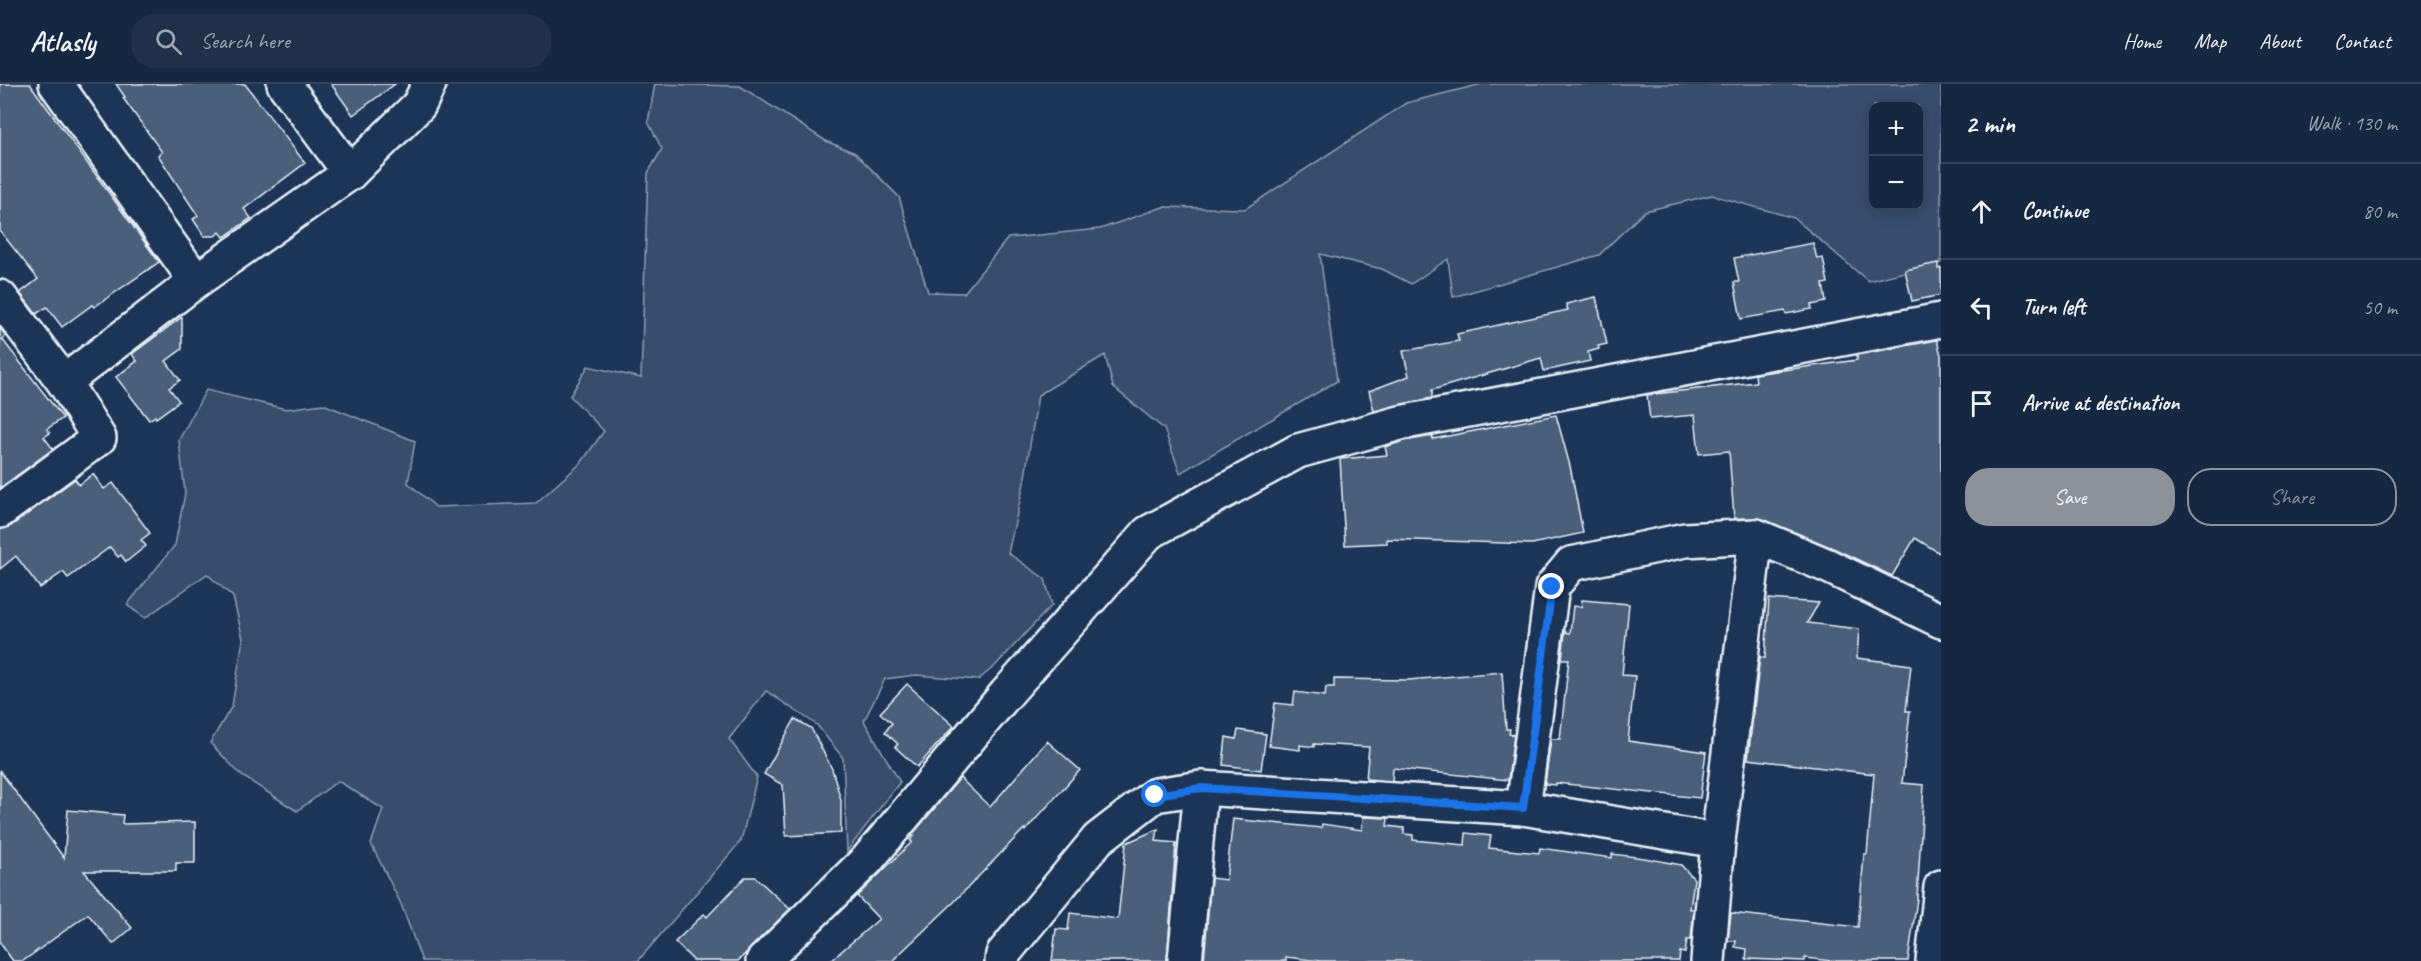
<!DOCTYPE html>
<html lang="en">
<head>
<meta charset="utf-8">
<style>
  :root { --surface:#162841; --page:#1f3048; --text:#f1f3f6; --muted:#9ea6b1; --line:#35445a; --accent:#8c9099 }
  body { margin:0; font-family:Caveat,sans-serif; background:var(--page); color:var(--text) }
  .controls { position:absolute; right:18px; top:18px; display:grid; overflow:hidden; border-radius:12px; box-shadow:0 3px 15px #0003 }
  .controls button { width:54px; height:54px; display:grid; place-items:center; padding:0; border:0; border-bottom:2px solid var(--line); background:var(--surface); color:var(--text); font:30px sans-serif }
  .stop { position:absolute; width:18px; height:18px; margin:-14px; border:4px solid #1a73e8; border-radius:50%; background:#fff }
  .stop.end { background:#1a73e8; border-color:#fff; box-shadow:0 2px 6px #0008 }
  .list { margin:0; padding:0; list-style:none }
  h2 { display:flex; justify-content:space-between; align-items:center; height:78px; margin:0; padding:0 24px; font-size:26px }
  h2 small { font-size:20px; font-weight:400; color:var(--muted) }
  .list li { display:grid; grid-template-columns:39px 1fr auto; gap:18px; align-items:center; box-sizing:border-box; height:96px; padding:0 24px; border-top:2px solid var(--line) }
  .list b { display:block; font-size:22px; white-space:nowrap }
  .list em { font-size:20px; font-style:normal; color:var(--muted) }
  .actions { display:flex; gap:12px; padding:18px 24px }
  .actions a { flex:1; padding:14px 0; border:2px solid var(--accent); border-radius:24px; text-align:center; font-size:21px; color:var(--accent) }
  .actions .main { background:var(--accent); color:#fff }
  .icon { flex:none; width:33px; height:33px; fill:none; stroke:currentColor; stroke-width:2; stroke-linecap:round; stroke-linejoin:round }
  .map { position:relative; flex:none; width:1941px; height:877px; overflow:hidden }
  header { display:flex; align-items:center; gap:36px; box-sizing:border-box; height:84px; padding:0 30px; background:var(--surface); border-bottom:2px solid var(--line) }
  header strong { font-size:28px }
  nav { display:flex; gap:33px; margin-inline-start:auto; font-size:21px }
  .search { width:420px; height:54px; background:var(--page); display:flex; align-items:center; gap:15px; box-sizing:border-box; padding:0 21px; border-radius:24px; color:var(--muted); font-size:22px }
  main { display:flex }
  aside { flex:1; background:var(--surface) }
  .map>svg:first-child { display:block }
</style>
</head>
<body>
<header>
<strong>Atlasly</strong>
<div class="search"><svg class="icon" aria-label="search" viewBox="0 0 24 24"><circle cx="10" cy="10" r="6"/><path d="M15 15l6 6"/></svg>Search here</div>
<nav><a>Home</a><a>Map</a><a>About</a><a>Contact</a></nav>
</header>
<main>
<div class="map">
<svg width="1941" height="877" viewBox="0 0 1941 877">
  <rect width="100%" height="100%" fill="#1d3557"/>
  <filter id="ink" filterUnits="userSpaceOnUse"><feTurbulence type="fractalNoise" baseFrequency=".0167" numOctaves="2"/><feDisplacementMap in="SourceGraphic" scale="12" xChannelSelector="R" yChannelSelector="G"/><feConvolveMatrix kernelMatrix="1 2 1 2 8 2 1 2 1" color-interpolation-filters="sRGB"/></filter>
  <g filter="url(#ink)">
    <path fill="#374d6c" stroke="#909fb2" stroke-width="1.5" fill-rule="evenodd" d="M655,0L740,2L826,57L855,69L899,113L928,208L964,209L1008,154L1100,145L1163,123L1245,125L1406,19L1482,0H1941V179L1868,197L1794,134L1712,111L1645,127L1599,171L1453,213L1448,175L1411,200L1382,185L1320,170L1337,297L1180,389L1164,345L1113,303L1105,271L1038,311L1024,399L1008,469L1045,495L1052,521L995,582L978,596L916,591L885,595L864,637L900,698L847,767L843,674L817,641L766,607L729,655L757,693L741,757L638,877H422L401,820L371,760L383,725L338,697L297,727L242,692L210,659L232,622L243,555L233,513L207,490L145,534L127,521L175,461L185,409L179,356L206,306L286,325L323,320L415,357L408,399L436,423L536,419L581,379L604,347L570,312L588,282L641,294L648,89L662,65L648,38ZM1874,22H1918V122H1874Z"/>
    <g fill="#495e7a" stroke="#e8f1f8" stroke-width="1.5">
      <polygon points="0,0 30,0 159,178 94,223 92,221 62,243 47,223 36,230 20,209 38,195 0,147"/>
      <polygon points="116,0 245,0 305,79 244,125 251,134 224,153 220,148 215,152 204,152 193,135 198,132 158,71 162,68 123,14 125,13"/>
      <polygon points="331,0 395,0 353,31"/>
      <polygon points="1813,159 1817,175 1823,174 1828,199 1823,200 1826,218 1811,221 1812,225 1786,230 1785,227 1741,235 1734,198 1739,198 1734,174"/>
      <polygon points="1938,179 1938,185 1941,184 1941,211 1912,217 1905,186"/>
      <polygon points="1596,213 1607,260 1598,262 1599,265 1588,268 1590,277 1544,287 1541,274 1432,306 1432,314 1374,327 1369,307 1409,292 1403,267 1459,257 1457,250 1568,226 1566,220"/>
      <polygon points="182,233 182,265 166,277 180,296 169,304 179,317 156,334 155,332 149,336 116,293 137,277 132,270"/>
      <polygon points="0,244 6,252 2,255 63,334 47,345 50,349 44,353 53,365 0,404"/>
      <polygon points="1937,256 1941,271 1941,470 1915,454 1892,492 1835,465 1763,435 1734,434 1729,367 1699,370 1695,331 1650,335 1647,311 1756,298 1755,290 1857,276 1857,271"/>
      <polygon points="1556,331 1570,382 1583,449 1532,460 1387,455 1387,459 1345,461 1340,375 1387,371 1385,363 1404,357 1433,352 1433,355"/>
      <polygon points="93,390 104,405 113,399 150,449 141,456 146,462 126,478 121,471 118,473 110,463 68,494 63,488 40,504 16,472 0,485 0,445 11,442 75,395 79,401"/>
      <polygon points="1769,515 1819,519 1807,539 1859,545 1857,574 1911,581 1906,627 1910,627 1902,699 1924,701 1917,815 1908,877 1832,877 1805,874 1805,877 1746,875 1747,865 1735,863 1736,857 1728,857 1731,829 1858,843 1864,770 1867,770 1874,690 1748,675 1760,573 1765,574"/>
      <polygon points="1582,516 1629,520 1622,591 1635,592 1628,657 1706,668 1700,714 1556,699 1556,701 1545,700 1551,655 1560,655 1569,575 1562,575 1565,548 1570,549 1573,522 1581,523"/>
      <polygon points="1502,588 1506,645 1510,645 1509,650 1514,651 1508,696 1393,684 1392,697 1366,695 1369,663 1314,660 1314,663 1300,661 1300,666 1269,662 1275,619 1293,621 1295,608 1325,612 1326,603 1334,603 1334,595 1408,596"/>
      <polygon points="907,600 954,642 917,683 895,663 898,660 885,648 892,639 880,629"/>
      <polygon points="795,635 811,644 832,685 841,716 841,749 786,752 783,701 764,690"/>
      <polygon points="1238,646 1266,650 1261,686 1223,681 1226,653 1236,655"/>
      <polygon points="1047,657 1080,686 1025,747 1024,745 953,819 892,877 830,877 879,835 857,812 912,758 910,756 914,752 911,752 960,694 990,723"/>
      <polygon points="0,687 64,774 68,726 123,731 122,740 195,738 195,779 176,779 176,787 84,787 132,844 113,860 88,830 23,877 13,877 0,859"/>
      <polygon points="1363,733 1388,734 1387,742 1404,744 1404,750 1413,751 1413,756 1465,761 1466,749 1491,752 1489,764 1539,769 1540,764 1612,774 1612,770 1644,774 1681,781 1694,795 1690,825 1694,825 1691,856 1687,856 1685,869 1680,868 1679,877 1321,877 1286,873 1286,877 1204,877 1211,794 1226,796 1233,735 1321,744 1322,740 1362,746"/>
      <polygon points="1158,745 1156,757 1176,759 1167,877 1052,877 1056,845 1068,846 1070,829 1118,835 1126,759"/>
      <polygon points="745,793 755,793 790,825 738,877 694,877 675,858 704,830 707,833"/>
    </g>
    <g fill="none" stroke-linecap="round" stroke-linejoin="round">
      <defs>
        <g id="minor">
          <polyline points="284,0 350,89"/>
          <polyline points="196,197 350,89 419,21 429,0"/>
          <polyline points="0,213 64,298"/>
          <polyline points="0,427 99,354 64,298 196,197 56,0"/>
          <polyline points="1523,724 1552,503 1571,480 1685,456 1756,452 1828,482 1941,537"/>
          <polyline points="763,877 867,776 1006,610 1148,449 1298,367 1400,339 1941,236"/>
          <polyline points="1002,877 1003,870 1098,755 1155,711 1201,704 1523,724 1718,757"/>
          <polyline points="1185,877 1201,704"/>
          <polyline points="1708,877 1718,757 1756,452"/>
          <polyline points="1933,877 1941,803"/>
        </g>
      </defs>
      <use href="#minor" stroke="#e8f1f8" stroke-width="38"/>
      <use href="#minor" stroke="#1d3557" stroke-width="33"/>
    </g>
  </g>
  <g fill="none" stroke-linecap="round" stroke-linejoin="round" filter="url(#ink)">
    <polyline stroke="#1a73e8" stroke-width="8" points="1155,711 1201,704 1523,724 1552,503"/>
  </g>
</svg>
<div class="controls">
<button>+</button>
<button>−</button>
</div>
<div class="stop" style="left:1155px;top:711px"></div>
<div class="stop end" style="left:1552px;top:503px"></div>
</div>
<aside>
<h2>2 min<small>Walk · 130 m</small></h2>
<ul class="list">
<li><svg class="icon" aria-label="ahead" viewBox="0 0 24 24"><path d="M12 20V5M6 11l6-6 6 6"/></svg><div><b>Continue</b></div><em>80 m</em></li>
<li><svg class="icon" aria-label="left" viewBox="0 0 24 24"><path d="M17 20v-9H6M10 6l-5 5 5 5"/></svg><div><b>Turn left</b></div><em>50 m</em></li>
<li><svg class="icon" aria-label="arrive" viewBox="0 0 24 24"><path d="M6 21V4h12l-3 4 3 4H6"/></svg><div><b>Arrive at destination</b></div></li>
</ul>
<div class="actions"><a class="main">Save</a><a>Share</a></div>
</aside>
</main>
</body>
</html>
